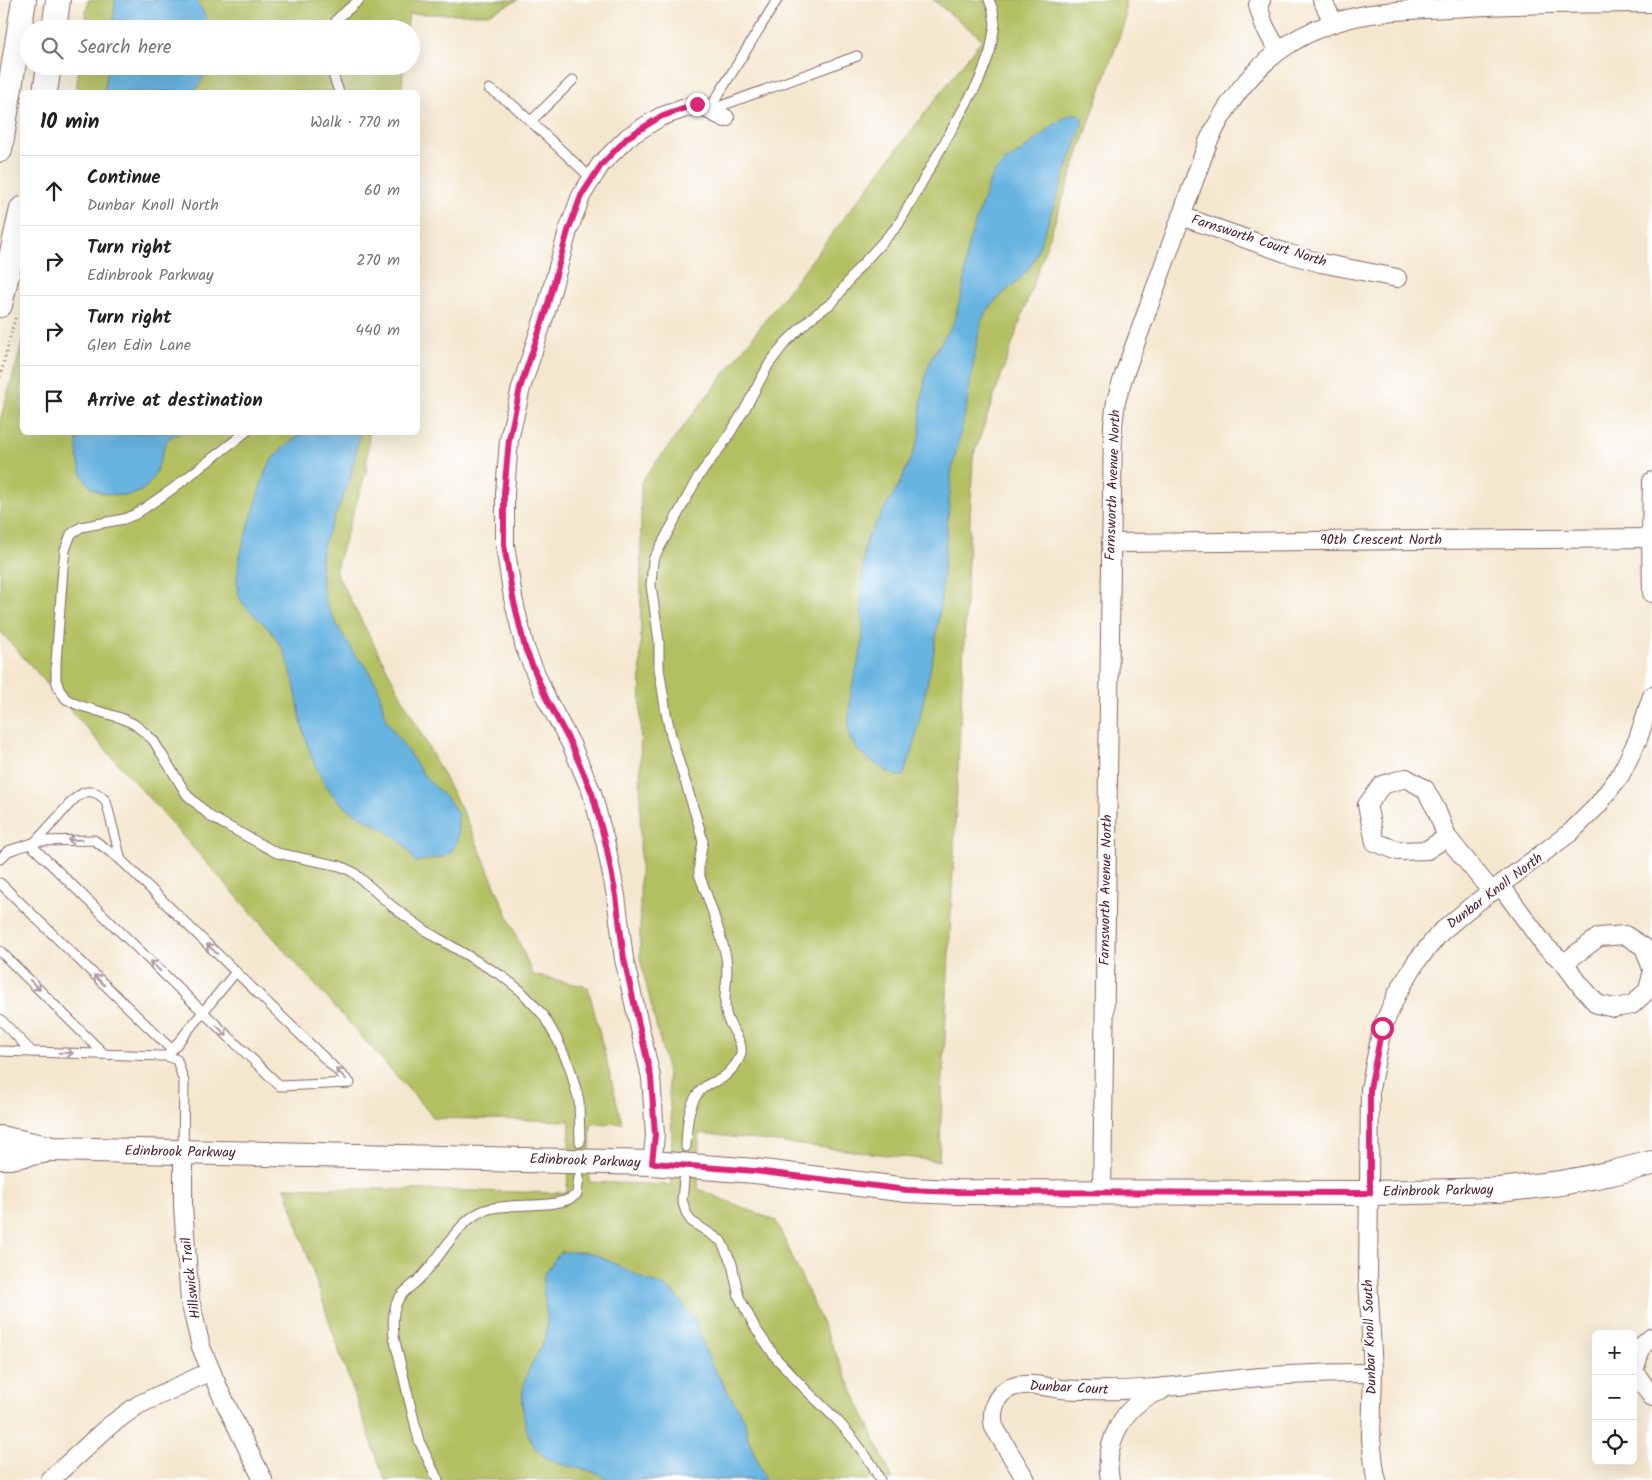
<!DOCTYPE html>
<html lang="en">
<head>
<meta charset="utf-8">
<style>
  :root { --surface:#fff; --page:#f6f6f6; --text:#222; --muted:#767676; --line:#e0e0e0 }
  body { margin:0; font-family:Kalam,sans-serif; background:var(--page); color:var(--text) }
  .controls { position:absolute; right:15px; bottom:15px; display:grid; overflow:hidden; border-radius:8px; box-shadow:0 5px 20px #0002 }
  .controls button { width:45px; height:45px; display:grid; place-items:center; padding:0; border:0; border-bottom:1px solid var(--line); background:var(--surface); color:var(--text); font:25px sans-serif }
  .stop { position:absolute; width:15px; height:15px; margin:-11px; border:4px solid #db2777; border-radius:50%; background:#fff }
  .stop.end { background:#db2777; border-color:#fff; box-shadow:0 1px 5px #0008 }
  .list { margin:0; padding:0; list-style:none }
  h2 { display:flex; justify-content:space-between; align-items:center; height:65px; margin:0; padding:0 20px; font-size:21px }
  h2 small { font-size:16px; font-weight:400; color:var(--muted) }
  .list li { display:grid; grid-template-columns:32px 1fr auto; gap:15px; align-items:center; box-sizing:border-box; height:70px; padding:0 20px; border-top:1px solid var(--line) }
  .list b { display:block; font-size:19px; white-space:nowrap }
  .list p { margin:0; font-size:16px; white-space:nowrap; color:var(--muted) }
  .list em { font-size:16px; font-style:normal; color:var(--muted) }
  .icon { flex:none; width:28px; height:28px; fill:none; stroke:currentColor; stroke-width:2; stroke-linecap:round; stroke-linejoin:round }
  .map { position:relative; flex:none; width:1652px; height:1480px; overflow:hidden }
  .search { position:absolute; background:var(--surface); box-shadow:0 5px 20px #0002; left:20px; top:20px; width:400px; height:55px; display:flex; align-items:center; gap:12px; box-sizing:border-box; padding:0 18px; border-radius:28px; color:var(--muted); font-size:19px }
  .panel { position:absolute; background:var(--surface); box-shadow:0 5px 20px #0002; left:20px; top:90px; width:400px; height:345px; border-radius:8px }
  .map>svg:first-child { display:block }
</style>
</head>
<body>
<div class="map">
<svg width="1652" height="1480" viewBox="0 0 1652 1480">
  <rect width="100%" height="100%" fill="#fff"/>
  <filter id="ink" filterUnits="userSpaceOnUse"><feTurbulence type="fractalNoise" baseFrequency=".02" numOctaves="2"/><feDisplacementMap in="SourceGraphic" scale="10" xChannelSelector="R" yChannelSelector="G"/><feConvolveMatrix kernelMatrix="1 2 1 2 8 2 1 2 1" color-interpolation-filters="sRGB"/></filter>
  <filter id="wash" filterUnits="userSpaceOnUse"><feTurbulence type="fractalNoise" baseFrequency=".0096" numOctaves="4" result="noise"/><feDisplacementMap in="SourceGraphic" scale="20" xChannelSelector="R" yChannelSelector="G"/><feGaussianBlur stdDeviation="1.12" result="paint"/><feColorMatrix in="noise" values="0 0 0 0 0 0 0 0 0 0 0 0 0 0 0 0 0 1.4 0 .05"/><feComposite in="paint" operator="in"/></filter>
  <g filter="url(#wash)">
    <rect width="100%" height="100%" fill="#f4e7cf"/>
    <g fill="#b3c062" stroke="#7e7046">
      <polygon points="88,0 518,0 488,14 409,14 407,29 84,29"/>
      <polygon points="933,0 1125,0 1125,20 973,457 939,1161 699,1133 698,1189 776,1221 893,1480 385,1480 340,1354 285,1187 567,1193 570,1121 434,1118 0,631 0,420 22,344 22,432 369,433 366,472 335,571 467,820 533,975 588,987 622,1123 591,1124 589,1182 672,1185 672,1131 667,1069 640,959 641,482 982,39"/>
      <polygon points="79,66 404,66 401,92 76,92"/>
    </g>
    <g fill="#67b4e1" stroke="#586a86">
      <polygon points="115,0 196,0 213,29 113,29"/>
      <polygon points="108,66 210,66 195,92 104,92"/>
      <polygon points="1071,114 1078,114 1082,118 1082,126 1037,253 1032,264 1022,277 993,303 982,319 975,352 967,405 952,469 940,608 934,651 913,750 903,776 897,776 884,770 858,751 850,739 848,729 851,691 862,646 863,631 861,604 864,549 868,536 898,487 915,449 920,434 921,404 926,374 932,357 954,322 964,285 967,248 991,177 1007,160 1018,154 1059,121"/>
      <path d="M303,432L360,433L350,480L325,540L321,556L322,584L324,598L333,618L355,655L365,665L378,687L386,720L426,778L451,803L458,815V840L451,852L442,857L415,862C401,828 356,822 334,796C315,774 306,743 300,716C297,700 295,683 290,668C285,650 276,636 263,623C256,616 244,608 240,598C231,573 246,535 254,510C260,492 262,473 274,457C282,447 294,441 303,432Z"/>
      <path d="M77,433L179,432V433L178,434L170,437L166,442C161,456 157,476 146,487C138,495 127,496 117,495C112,494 106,494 102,493C77,485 77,454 77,433Z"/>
      <path d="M561,1252H585L599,1256L649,1281L665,1287L675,1294L694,1318L709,1360L744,1419L748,1438L765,1480H609C586,1463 553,1472 535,1447C522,1429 519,1394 527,1374C533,1359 545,1345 547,1329C549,1312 540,1290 544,1276C545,1271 550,1268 552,1263C555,1259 557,1255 561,1252Z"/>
    </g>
  </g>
  <g filter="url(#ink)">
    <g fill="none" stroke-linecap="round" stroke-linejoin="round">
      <defs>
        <g id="lane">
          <polyline points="332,29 337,19 359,0"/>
          <polyline points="330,66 339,92"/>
          <polyline points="489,89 512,104 592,179"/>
          <polyline points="709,110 777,0"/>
          <polyline points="710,110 857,56"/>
          <polyline points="531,121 573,80"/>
          <polyline points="246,432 171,490 136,514 124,519 81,527 71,534 65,550 63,568 56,662 56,680 59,689 66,699 78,705 121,718 134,724 144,732 153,740 187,795 211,817 277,853 340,866 353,872 393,907 426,931 502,976 521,991 543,1015 557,1039 570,1068 579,1101 580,1142"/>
          <path d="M35,842C43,833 51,825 59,816C72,801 87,779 106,801L121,860"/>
          <polyline points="30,844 203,1012 236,972"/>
          <polyline points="0,859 8,851 39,841 94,840 121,860 350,1083 280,1086 203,1012 167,1056"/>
          <polyline points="0,883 172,1050"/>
          <polyline points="0,951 104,1054"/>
          <polyline points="0,1019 32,1052"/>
          <polyline points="0,1051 160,1056 167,1056 177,1060 184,1082 183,1151"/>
          <path d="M686,1147C687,1125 687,1098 707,1085C712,1082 717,1081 721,1079C728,1074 735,1066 739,1059C747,1044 731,1030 727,1017C721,997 730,978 726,957C720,929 709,901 699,874V863L703,842L699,826L671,736L666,713L659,668V641L651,585L653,560L698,477L726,440L746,407L769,364L785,343L811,318L833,302L857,270L898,225L979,81L990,52L993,36L995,24L993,10L989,0"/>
          <polyline points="684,1180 682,1200 687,1215 691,1221 721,1241 732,1264 739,1297 756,1329 776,1358 805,1389 837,1420 855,1441 873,1466 880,1480"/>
          <path d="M438,1480L419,1441L394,1337C393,1325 392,1311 398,1300C402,1292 411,1287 417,1281C436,1264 446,1242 463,1225C469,1219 477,1213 485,1210C510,1201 559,1211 577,1194L579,1177"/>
        </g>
        <g id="street">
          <polyline points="1261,0 1258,5 1264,25 1278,51"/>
          <polyline points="1322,0 1334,23"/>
          <polyline points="1181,216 1286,253 1321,263 1397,278"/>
          <polyline points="1652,481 1651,538 1652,593"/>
          <polyline points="1111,543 1651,538"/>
          <polyline points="1447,837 1427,850 1398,851 1375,842 1367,805 1382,785 1406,778 1425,789 1436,809 1447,837 1492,892"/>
          <polyline points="1501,886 1545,946 1564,963 1581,986 1597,1004 1614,1008 1632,1005 1648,990 1652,974"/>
          <polyline points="1564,963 1599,937 1625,935 1644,947 1652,969"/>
          <polyline points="183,1152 183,1206 190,1301 201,1347 220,1392 263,1480"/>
          <polyline points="652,1163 655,1135 651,1077 624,959 616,896 606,845 592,793 571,744 546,698 525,648 513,598 505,545 505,493 509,440 521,388 546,311 568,231 581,196 601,164 628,137 660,117 697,104 725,118"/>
          <path d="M1102,1193L1113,425L1116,401L1124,375L1208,142C1245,65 1299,21 1386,12C1412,9 1439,9 1466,7C1528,4 1590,3 1652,3"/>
          <polyline points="1652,1337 1642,1346 1634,1371 1652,1397"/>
          <polyline points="50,1480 109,1426 138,1405 211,1371"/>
          <path d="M1026,1480L994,1427C991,1412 994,1395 1010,1388C1026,1381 1046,1387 1062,1389C1071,1390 1080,1390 1089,1390C1140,1392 1190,1384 1240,1379C1284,1374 1329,1373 1373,1373"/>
          <path d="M1110,1480C1103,1443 1124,1402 1161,1391"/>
          <polyline points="1377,1480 1375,1473 1371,1439 1373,1373 1368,1276 1370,1089 1382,1028 1397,994 1416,962 1440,933 1468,909 1571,832 1598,805 1621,774 1638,739 1652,696"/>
        </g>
        <g id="secondary">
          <polyline points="54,29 58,0"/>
          <polyline points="45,92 49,66"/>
          <polyline points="0,150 24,0"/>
          <polyline points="0,305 22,209"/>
          <polyline points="0,1138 53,1149 652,1163 755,1171 907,1190 957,1192 1370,1193 1499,1190 1561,1183 1612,1173 1652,1163"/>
          <polyline points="0,1157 10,1157 43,1151"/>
        </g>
      </defs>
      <use href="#lane" stroke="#866564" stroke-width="11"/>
      <use href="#street" stroke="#866564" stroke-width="20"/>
      <use href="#secondary" stroke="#866564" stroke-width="26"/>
      <polyline stroke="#866564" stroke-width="3" stroke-dasharray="1 4" stroke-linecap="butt" points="0,377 15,318"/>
      <use href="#lane" stroke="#fff" stroke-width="9"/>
      <use href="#street" stroke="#fff" stroke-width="18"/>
      <use href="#secondary" stroke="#fff" stroke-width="24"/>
    </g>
    <defs><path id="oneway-shaft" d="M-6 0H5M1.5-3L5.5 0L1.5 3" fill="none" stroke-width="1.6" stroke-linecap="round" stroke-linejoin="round" transform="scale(1.25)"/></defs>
    <g stroke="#ae9aa0">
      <use href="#oneway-shaft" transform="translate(75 840) rotate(179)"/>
      <use href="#oneway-shaft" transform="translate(212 949) rotate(-136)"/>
      <use href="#oneway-shaft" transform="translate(155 966) rotate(-136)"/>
      <use href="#oneway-shaft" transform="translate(99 980) rotate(-136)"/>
      <use href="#oneway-shaft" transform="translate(35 985) rotate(45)"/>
      <use href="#oneway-shaft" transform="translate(222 1031) rotate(44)"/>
      <use href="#oneway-shaft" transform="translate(66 1053) rotate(1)"/>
      <use href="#oneway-shaft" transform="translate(341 1074) rotate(-136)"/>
    </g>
  </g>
  <g fill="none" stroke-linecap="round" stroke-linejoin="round" filter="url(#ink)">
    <polyline stroke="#db2777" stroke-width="6" points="697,104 660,117 628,137 602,164 581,196 568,231 546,311 520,388 509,440 504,493 504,545 513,598 525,648 546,698 571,744 592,793 606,845 616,896 624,959 651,1077 655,1135 652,1163 755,1171 907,1190 957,1192 1370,1193 1370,1089 1382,1028"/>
  </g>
  <g text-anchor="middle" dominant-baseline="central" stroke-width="4.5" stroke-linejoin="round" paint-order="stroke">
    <g font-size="14" fill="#4a1f2b" stroke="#fff">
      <text transform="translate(1259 241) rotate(18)">Farnsworth Court North</text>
      <text transform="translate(1113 485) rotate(-88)">Farnsworth Avenue North</text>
      <text x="1381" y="540">90th Crescent North</text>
      <text transform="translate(1106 890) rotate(-89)">Farnsworth Avenue North</text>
      <text transform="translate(1495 891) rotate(-37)">Dunbar Knoll North</text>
      <text transform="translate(180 1152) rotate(1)">Edinbrook Parkway</text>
      <text transform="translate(585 1161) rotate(2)">Edinbrook Parkway</text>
      <text transform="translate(1438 1191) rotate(-1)">Edinbrook Parkway</text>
      <text transform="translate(191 1278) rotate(-97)">Hillswick Trail</text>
      <text transform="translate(1370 1337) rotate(-92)">Dunbar Knoll South</text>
      <text transform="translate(1069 1388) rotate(3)">Dunbar Court</text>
    </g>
  </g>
</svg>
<div class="controls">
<button>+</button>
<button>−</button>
<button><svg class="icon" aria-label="locate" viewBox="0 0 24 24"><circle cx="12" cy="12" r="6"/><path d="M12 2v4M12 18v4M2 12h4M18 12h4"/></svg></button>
</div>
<div class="stop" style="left:1382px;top:1028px"></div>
<div class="stop end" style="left:697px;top:104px"></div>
<div class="search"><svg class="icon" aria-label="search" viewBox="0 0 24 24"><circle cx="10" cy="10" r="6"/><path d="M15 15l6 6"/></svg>Search here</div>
<section class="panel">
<h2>10 min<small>Walk · 770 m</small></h2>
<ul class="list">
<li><svg class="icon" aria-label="ahead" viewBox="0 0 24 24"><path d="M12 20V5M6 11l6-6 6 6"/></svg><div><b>Continue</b><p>Dunbar Knoll North</p></div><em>60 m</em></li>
<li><svg class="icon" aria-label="right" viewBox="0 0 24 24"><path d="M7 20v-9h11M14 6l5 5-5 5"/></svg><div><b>Turn right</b><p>Edinbrook Parkway</p></div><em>270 m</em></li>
<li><svg class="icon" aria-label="right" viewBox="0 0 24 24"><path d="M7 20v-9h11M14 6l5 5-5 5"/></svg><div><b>Turn right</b><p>Glen Edin Lane</p></div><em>440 m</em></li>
<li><svg class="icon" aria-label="arrive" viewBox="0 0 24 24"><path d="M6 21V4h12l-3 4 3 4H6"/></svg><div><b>Arrive at destination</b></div></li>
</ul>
</section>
</div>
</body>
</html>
